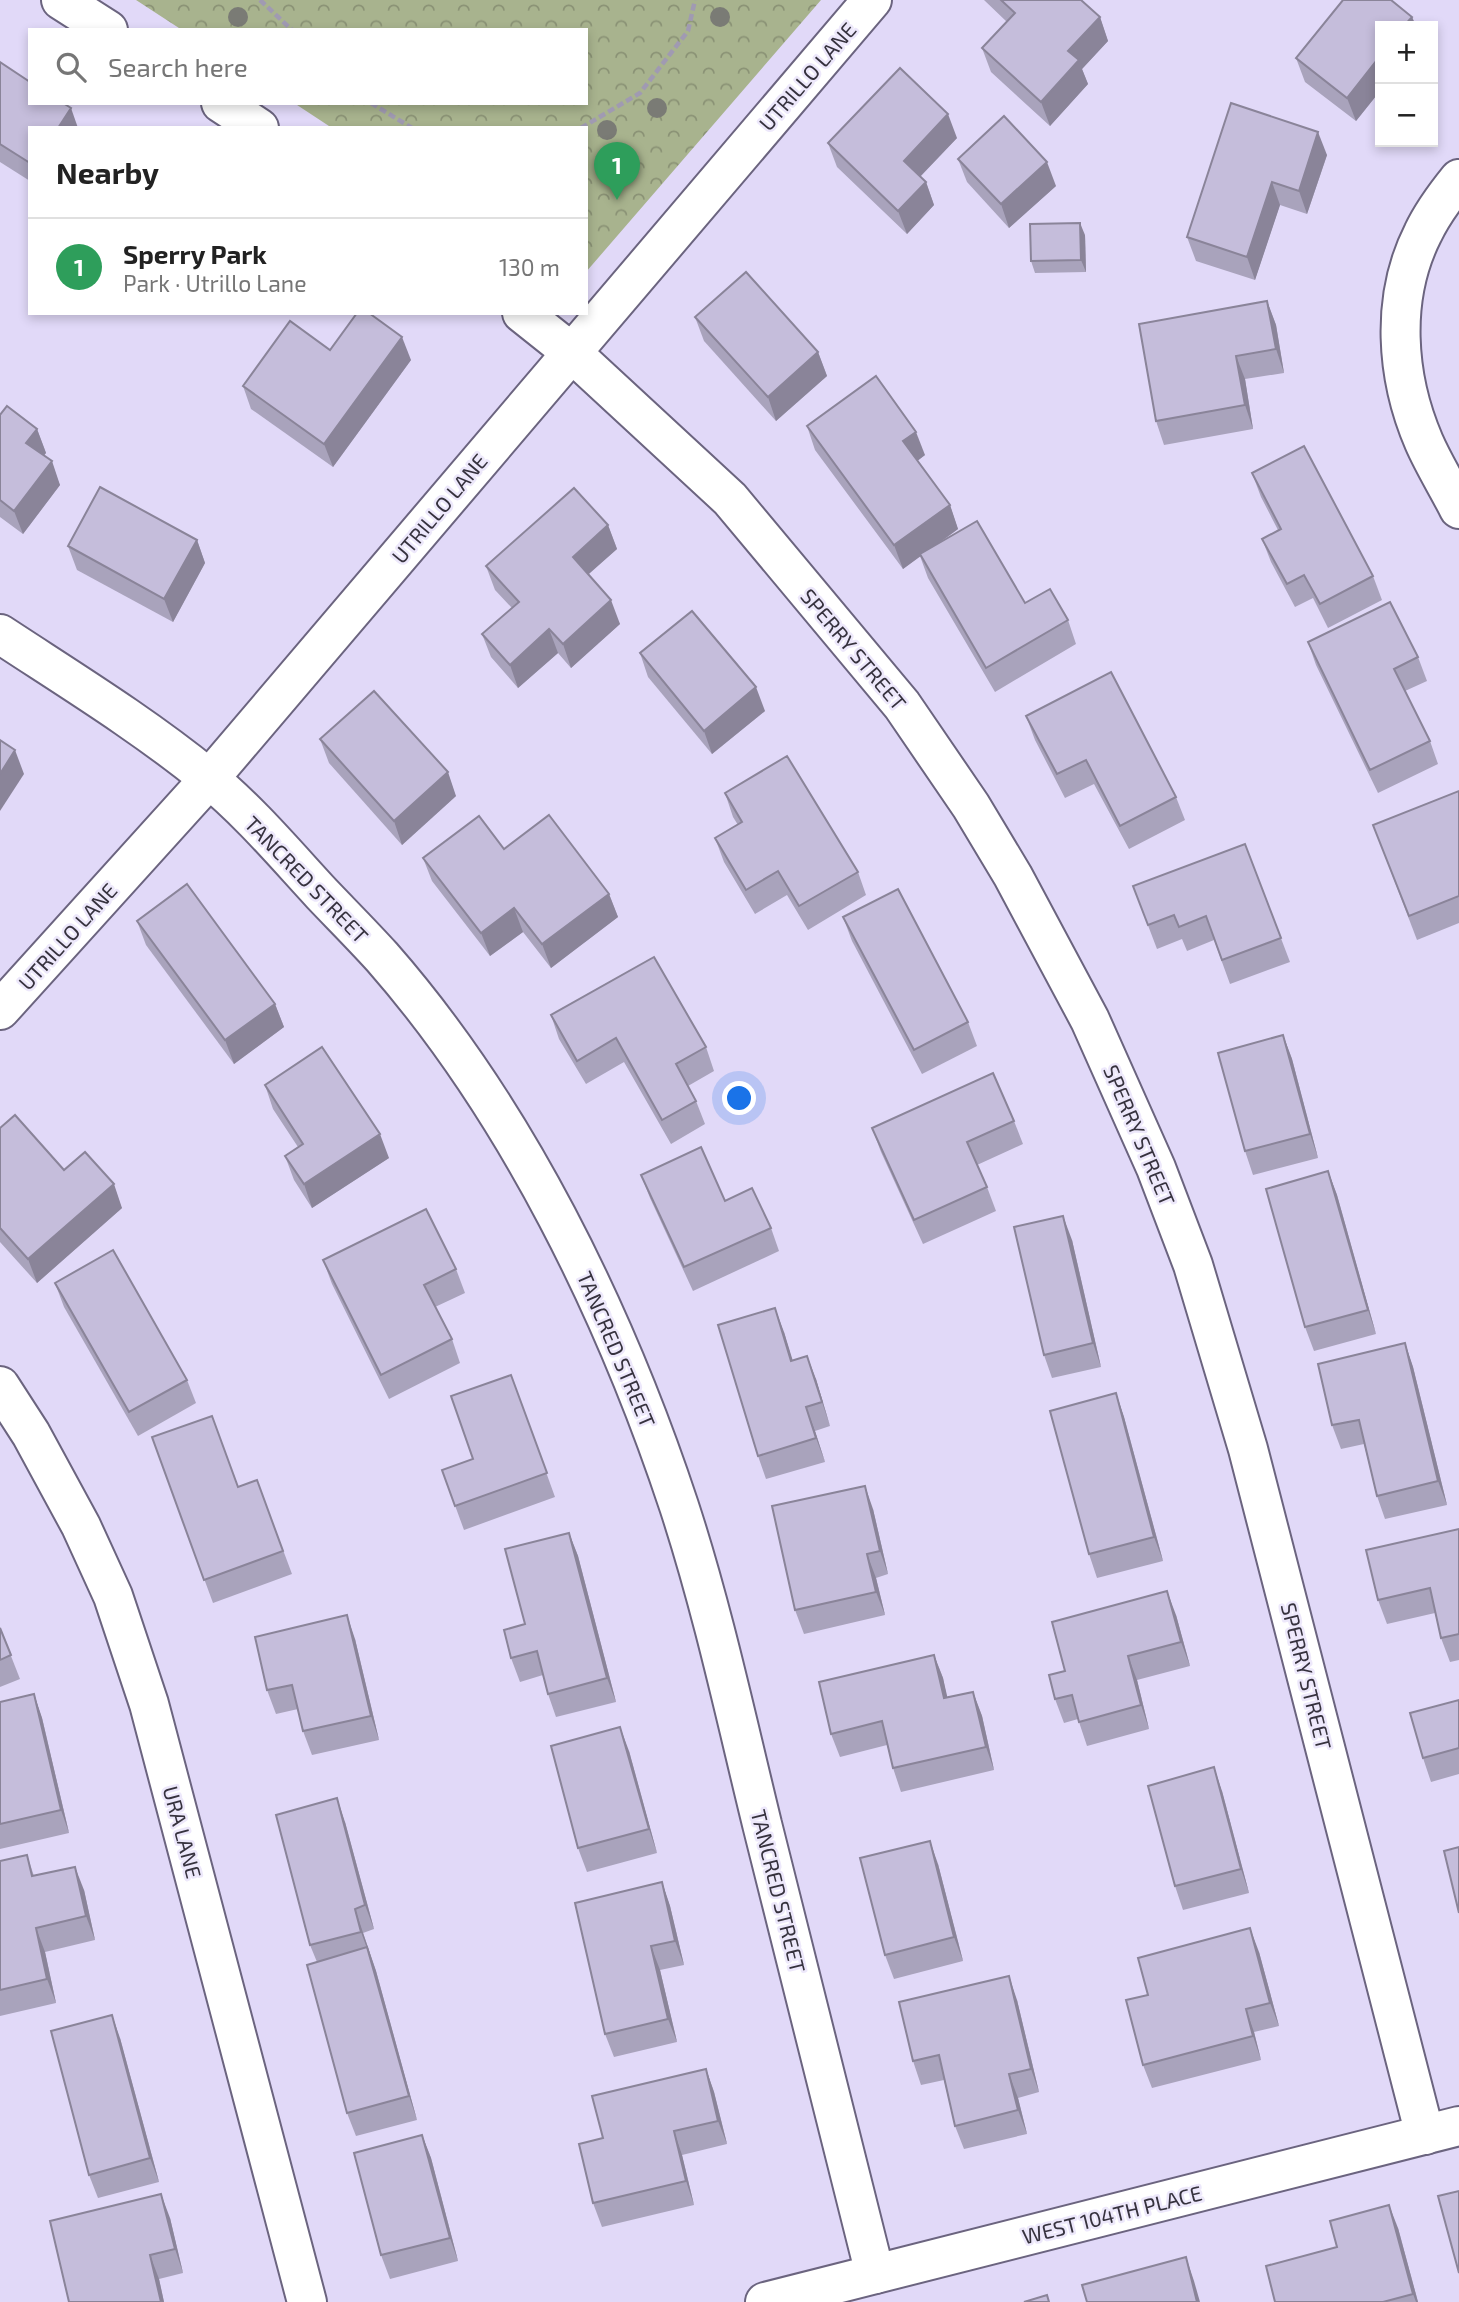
<!DOCTYPE html>
<html lang="en">
<head>
<meta charset="utf-8">
<style>
  :root { --surface:#fff; --page:#f2f2f2; --text:#222; --muted:#767676; --line:#e0e0e0; --accent:#c13903 }
  body { margin:0; font-family:"Exo 2",sans-serif; background:var(--page); color:var(--text) }
  .controls { position:absolute; right:21px; top:21px; display:grid; overflow:hidden; border-radius:0px; box-shadow:0 4px 10px #0003 }
  .controls button { width:63px; height:63px; display:grid; place-items:center; padding:0; border:0; border-bottom:2px solid var(--line); background:var(--surface); color:var(--text); font:35px sans-serif }
  .you { position:absolute; left:740px; top:1099px; width:24px; height:24px; margin:-18px; border:5px solid #fff; border-radius:50%; background:#1a73e8; box-shadow:0 0 0 10px #1a73e833 }
  .badge { display:grid; place-items:center; width:46px; height:46px; border-radius:50%; background:var(--accent); color:#fff; font-size:23px; font-weight:700 }
  .pin { position:absolute; translate:-50% -58px; filter:drop-shadow(0 2px 4px #0008) }
  .pin::after { content:''; position:absolute; top:37px; width:24px; height:21px; background:inherit; clip-path:polygon(0 0,100% 0,50% 100%) }
  .list { margin:0; padding:0; list-style:none }
  h2 { display:flex; justify-content:space-between; align-items:center; height:91px; margin:0; padding:0 28px; font-size:30px }
  h2 small { font-size:23px; font-weight:400; color:var(--muted) }
  .list li { display:grid; grid-template-columns:46px 1fr auto; gap:21px; align-items:center; box-sizing:border-box; height:98px; padding:0 28px; border-top:2px solid var(--line) }
  .list b { display:block; font-size:26px; white-space:nowrap }
  .list p { margin:0; font-size:23px; white-space:nowrap; color:var(--muted) }
  .list em { font-size:23px; font-style:normal; color:var(--muted) }
  .icon { flex:none; width:38px; height:38px; fill:none; stroke:currentColor; stroke-width:2; stroke-linecap:round; stroke-linejoin:round }
  .map { position:relative; flex:none; width:1459px; height:2302px; overflow:hidden }
  .search { position:absolute; background:var(--surface); box-shadow:0 4px 10px #0003; left:28px; top:28px; width:560px; height:77px; display:flex; align-items:center; gap:18px; box-sizing:border-box; padding:0 24px; border-radius:0px; color:var(--muted); font-size:26px }
  .panel { position:absolute; background:var(--surface); box-shadow:0 4px 10px #0003; left:28px; top:126px; width:560px; height:189px; border-radius:0px }
  .map>svg:first-child { display:block }
</style>
</head>
<body>
<div class="map">
<svg width="1459" height="2302" viewBox="0 0 1459 2302">
  <defs>
    <pattern id="park-crowns" width="20" height="18" patternUnits="userSpaceOnUse" patternTransform="scale(1.75)"><rect width="20" height="18" fill="#a8b38e"/><path d="M2 6a3 3 0 1 1 6 0M12 15a3 3 0 1 1 6 0" fill="none" stroke="#8a9275"/></pattern>
  </defs>
  <rect width="100%" height="100%" fill="#e1d9f8"/>
  <polygon fill="url(#park-crowns)" points="136,0 821,0 586,272 586,128 332,128 294,103 586,103 586,30 182,30"/>
  <g fill="none" stroke-linecap="round" stroke-linejoin="round">
    <defs>
      <g id="minor">
        <polyline points="61,0 108,30"/>
        <polyline points="221,103 259,128"/>
        <path d="M1459,179C1446,195 1432,214 1423,233C1390,298 1396,377 1424,442C1434,465 1448,487 1459,509"/>
        <polyline points="522,313 571,352 730,499 902,705 971,806 1013,876 1090,1020 1156,1168 1193,1265 1248,1449 1425,2135"/>
        <path d="M0,634C70,680 142,724 207,777C249,811 285,854 322,894C342,915 362,935 382,957C517,1111 615,1313 679,1506C713,1610 736,1718 762,1824C800,1974 838,2124 875,2274"/>
        <polyline points="0,1010 209,779 872,0"/>
        <polyline points="0,1386 31,1434 81,1526 113,1596 149,1704 307,2302"/>
        <polyline points="765,2302 1459,2126"/>
      </g>
    </defs>
    <use href="#minor" stroke="#6b647f" stroke-width="42"/>
    <g stroke="#a09ab2" stroke-width="4.5" stroke-dasharray="7 3.5" stroke-linecap="butt">
      <polyline points="260,0 292,30"/>
      <polyline points="371,103 412,128"/>
      <polyline points="581,128 640,93 688,31 695,0"/>
    </g>
    <use href="#minor" stroke="#fff" stroke-width="38"/>
  </g>
  <g fill="#7a7b75">
    <circle cx="238" cy="17" r="10"/>
    <circle cx="720" cy="17" r="10"/>
    <circle cx="657" cy="108" r="10"/>
    <circle cx="607" cy="130" r="10"/>
  </g>
  <g fill="#a9a3bc">
    <polygon points="984,0 1081,0 1100,17 1108,41 1082,69 1088,84 1050,126 991,72 982,48 1007,22"/>
    <polygon points="1343,0 1391,0 1412,17 1416,26 1380,26 1380,91 1356,121 1305,82 1296,58"/>
    <polygon points="0,62 30,128 30,181 0,162"/>
    <polygon points="1231,103 1327,155 1307,214 1280,205 1255,280 1196,261 1187,237"/>
    <polygon points="957,138 920,177 926,182 934,205 907,234 837,167 828,143"/>
    <polygon points="958,159 1056,186 1009,228 967,182"/>
    <polygon points="1085,235 1086,272 1035,273 1031,261"/>
    <polygon points="1267,301 1276,325 1284,373 1245,379 1253,429 1164,445 1156,421"/>
    <polygon points="695,317 818,352 827,376 776,421 704,341"/>
    <polygon points="330,350 411,360 333,467 251,409 243,386"/>
    <polygon points="0,415 37,429 46,453 44,455 60,485 23,534 0,517"/>
    <polygon points="807,426 925,455 917,461 950,505 958,529 937,545 1025,603 1068,620 1076,644 995,692 928,578 920,556 903,569 815,450"/>
    <polygon points="1252,473 1373,576 1382,600 1328,628 1313,598 1295,607 1271,562 1262,539 1278,530 1261,497"/>
    <polygon points="608,525 617,549 588,574 620,624 571,668 558,653 518,688 491,657 482,634 512,608 495,590 486,566"/>
    <polygon points="197,540 205,563 173,622 77,570 68,546"/>
    <polygon points="1308,642 1418,657 1427,681 1405,691 1430,741 1438,764 1378,793 1316,665"/>
    <polygon points="640,653 765,711 712,754 648,677"/>
    <polygon points="1026,716 1176,797 1185,820 1129,849 1094,784 1065,798 1035,740"/>
    <polygon points="320,739 456,796 402,845 329,763"/>
    <polygon points="1459,791 1459,923 1417,940 1373,825"/>
    <polygon points="725,793 858,872 866,895 808,930 787,895 755,914 724,862 715,838 738,825 733,817"/>
    <polygon points="1245,844 1290,962 1230,984 1214,940 1187,951 1182,939 1157,949 1133,886"/>
    <polygon points="504,849 609,894 618,917 551,968 523,932 490,956 432,881 423,858"/>
    <polygon points="843,917 968,1022 977,1046 922,1074 852,941"/>
    <polygon points="137,921 275,1004 284,1027 234,1064 146,945"/>
    <polygon points="551,1015 706,1047 714,1071 688,1086 696,1101 705,1124 671,1144 624,1062 586,1084 559,1039"/>
    <polygon points="1283,1035 1292,1059 1318,1158 1253,1175 1245,1151"/>
    <polygon points="265,1085 389,1158 312,1208 294,1180 285,1156 298,1147 273,1109"/>
    <polygon points="1014,1121 1023,1144 977,1165 987,1187 996,1211 923,1244 881,1152 872,1128"/>
    <polygon points="0,1128 122,1208 37,1283 0,1242"/>
    <polygon points="1328,1171 1337,1195 1376,1334 1314,1351 1305,1327"/>
    <polygon points="641,1175 725,1201 771,1228 779,1251 693,1291 650,1198"/>
    <polygon points="1072,1240 1101,1367 1052,1378 1044,1355"/>
    <polygon points="323,1260 456,1269 465,1293 435,1307 452,1339 460,1363 389,1399 332,1284"/>
    <polygon points="55,1283 187,1380 196,1403 138,1436 64,1307"/>
    <polygon points="784,1332 792,1360 816,1379 830,1426 815,1431 825,1462 766,1479 758,1456"/>
    <polygon points="1405,1343 1413,1367 1447,1505 1385,1519 1377,1496 1364,1444 1341,1449 1332,1425"/>
    <polygon points="511,1375 555,1497 464,1530 442,1470 473,1459"/>
    <polygon points="1116,1393 1124,1417 1163,1561 1097,1578 1089,1554"/>
    <polygon points="152,1437 238,1487 257,1480 292,1574 213,1603"/>
    <polygon points="873,1509 888,1574 876,1578 885,1615 804,1634 795,1610"/>
    <polygon points="1459,1529 1459,1660 1450,1662 1441,1638 1435,1613 1387,1624 1378,1600"/>
    <polygon points="569,1533 578,1556 616,1702 556,1717 548,1694 543,1675 520,1682 511,1658 525,1624"/>
    <polygon points="1176,1615 1190,1666 1137,1680 1149,1729 1087,1746 1078,1719 1064,1723 1055,1699 1065,1671"/>
    <polygon points="0,1628 20,1679 0,1687"/>
    <polygon points="355,1639 379,1740 312,1755 303,1731 298,1709 276,1714 267,1690"/>
    <polygon points="934,1655 943,1678 947,1698 973,1692 982,1716 994,1770 901,1792 893,1768 887,1745 840,1757 831,1734"/>
    <polygon points="34,1694 42,1718 69,1833 0,1849 0,1702"/>
    <polygon points="1459,1700 1459,1774 1431,1782 1423,1758"/>
    <polygon points="629,1751 657,1853 587,1872 578,1848"/>
    <polygon points="1222,1791 1249,1893 1183,1910 1175,1886"/>
    <polygon points="345,1822 374,1929 363,1933 376,1971 417,2120 356,2136 347,2113 317,1962 310,1945"/>
    <polygon points="27,1855 34,1876 84,1890 95,1940 45,1952 56,2003 0,2016 0,1861"/>
    <polygon points="938,1864 963,1961 894,1979 885,1955"/>
    <polygon points="662,1882 670,1906 684,1965 660,1970 677,2042 614,2057 605,2034"/>
    <polygon points="1259,1952 1279,2026 1254,2032 1261,2060 1152,2088 1143,2065 1148,1995"/>
    <polygon points="1017,2000 1039,2092 1018,2098 1027,2134 964,2149 955,2126 944,2080 921,2085 913,2061"/>
    <polygon points="120,2038 159,2182 98,2198 89,2175"/>
    <polygon points="706,2069 714,2092 727,2144 682,2155 694,2205 602,2227 593,2203 603,2138"/>
    <polygon points="422,2135 431,2158 458,2261 390,2279 381,2255"/>
    <polygon points="170,2218 183,2273 159,2279 164,2302 69,2302"/>
    <polygon points="1398,2228 1418,2302 1275,2302 1337,2247"/>
  </g>
  <g fill="#8a8499">
    <polygon points="1100,17 1108,41 1082,69 1088,84 1050,126 1041,102 1068,51"/>
    <polygon points="1412,17 1416,26 1404,26"/>
    <polygon points="1380,56 1380,91 1356,121 1347,98"/>
    <polygon points="71,108 78,128 58,128"/>
    <polygon points="948,114 957,138 912,185 904,161"/>
    <polygon points="1318,132 1327,155 1307,214 1299,191"/>
    <polygon points="1047,162 1056,186 1009,228 1001,204"/>
    <polygon points="926,182 934,205 907,234 898,211"/>
    <polygon points="1272,182 1280,205 1255,280 1247,257"/>
    <polygon points="1080,223 1085,235 1086,272 1081,260"/>
    <polygon points="1267,301 1276,325 1284,373 1276,349"/>
    <polygon points="402,337 411,360 333,467 324,444"/>
    <polygon points="818,352 827,376 776,421 768,397"/>
    <polygon points="1236,356 1245,379 1253,429 1245,405"/>
    <polygon points="37,429 46,453 35,466 26,443"/>
    <polygon points="916,432 925,455 912,465 903,441"/>
    <polygon points="52,461 60,485 23,534 14,511"/>
    <polygon points="950,505 958,529 903,569 894,545"/>
    <polygon points="608,525 617,549 581,581 573,557"/>
    <polygon points="197,540 205,563 173,622 164,599"/>
    <polygon points="611,600 620,624 571,668 563,644"/>
    <polygon points="549,629 558,653 518,688 510,665"/>
    <polygon points="756,687 765,711 712,754 704,731"/>
    <polygon points="15,750 24,774 0,811 0,774"/>
    <polygon points="448,772 456,796 402,845 394,821"/>
    <polygon points="609,894 618,917 551,968 542,944"/>
    <polygon points="514,908 523,932 490,956 481,933"/>
    <polygon points="275,1004 284,1027 234,1064 225,1040"/>
    <polygon points="1283,1035 1292,1059 1318,1158 1310,1134"/>
    <polygon points="380,1134 389,1158 312,1208 304,1184"/>
    <polygon points="1328,1171 1337,1195 1376,1334 1368,1310"/>
    <polygon points="114,1184 122,1208 37,1283 28,1259"/>
    <polygon points="1063,1216 1072,1240 1101,1367 1093,1343"/>
    <polygon points="775,1308 784,1332 800,1384 791,1361"/>
    <polygon points="1405,1343 1413,1367 1447,1505 1438,1481"/>
    <polygon points="807,1356 816,1379 830,1426 822,1402"/>
    <polygon points="1116,1393 1124,1417 1163,1561 1154,1537"/>
    <polygon points="806,1407 815,1431 825,1462 816,1438"/>
    <polygon points="865,1486 873,1509 888,1574 880,1551"/>
    <polygon points="569,1533 578,1556 616,1702 607,1678"/>
    <polygon points="867,1554 876,1578 885,1615 876,1592"/>
    <polygon points="1167,1591 1176,1615 1190,1666 1181,1642"/>
    <polygon points="347,1615 355,1639 379,1740 371,1716"/>
    <polygon points="934,1655 943,1678 953,1722 944,1698"/>
    <polygon points="1128,1656 1137,1680 1149,1729 1141,1705"/>
    <polygon points="973,1692 982,1716 994,1770 986,1747"/>
    <polygon points="34,1694 42,1718 69,1833 61,1810"/>
    <polygon points="620,1727 629,1751 657,1853 649,1829"/>
    <polygon points="1214,1767 1222,1791 1249,1893 1241,1869"/>
    <polygon points="337,1798 345,1822 374,1929 365,1905"/>
    <polygon points="930,1841 938,1864 963,1961 954,1937"/>
    <polygon points="75,1867 84,1890 95,1940 86,1916"/>
    <polygon points="662,1882 670,1906 684,1965 675,1941"/>
    <polygon points="355,1909 376,1971 417,2120 409,2096 369,1954 361,1932"/>
    <polygon points="36,1928 45,1952 56,2003 47,1979"/>
    <polygon points="1250,1928 1259,1952 1279,2026 1270,2003"/>
    <polygon points="651,1946 660,1970 677,2042 668,2019"/>
    <polygon points="1009,1976 1017,2000 1039,2092 1031,2069"/>
    <polygon points="1246,2009 1254,2032 1261,2060 1253,2036"/>
    <polygon points="112,2015 120,2038 159,2182 150,2158"/>
    <polygon points="706,2069 714,2092 727,2144 718,2121"/>
    <polygon points="1009,2074 1018,2098 1027,2134 1018,2110"/>
    <polygon points="674,2131 682,2155 694,2205 686,2181"/>
    <polygon points="422,2135 431,2158 458,2261 450,2238"/>
    <polygon points="161,2194 170,2218 183,2273 175,2249"/>
    <polygon points="1389,2205 1398,2228 1418,2302 1416,2302 1413,2294"/>
    <polygon points="150,2255 159,2279 164,2302 161,2302"/>
    <polygon points="1186,2257 1194,2281 1200,2302 1197,2302"/>
  </g>
  <g fill="#c5bddb" stroke="#8a8499" stroke-width="2">
    <polygon points="1001,0 1081,0 1100,17 1068,51 1079,60 1041,102 982,48 1015,13"/>
    <polygon points="1343,0 1391,0 1412,17 1404,26 1380,26 1380,56 1347,98 1296,58"/>
    <polygon points="0,62 30,82 30,103 63,103 71,108 58,128 30,128 30,163 0,144"/>
    <polygon points="900,68 948,114 904,161 926,182 898,211 828,143"/>
    <polygon points="1231,103 1318,132 1299,191 1272,182 1247,257 1187,237"/>
    <polygon points="1004,116 1047,162 1001,204 958,159"/>
    <polygon points="1080,223 1081,260 1031,261 1030,224"/>
    <polygon points="746,272 818,352 768,397 695,317"/>
    <polygon points="1267,301 1276,349 1236,356 1245,405 1156,421 1139,324"/>
    <polygon points="357,313 369,313 402,337 324,444 243,386 290,321 330,350"/>
    <polygon points="876,376 916,432 903,441 950,505 894,545 807,426"/>
    <polygon points="7,406 37,429 26,443 52,461 14,511 0,500 0,415"/>
    <polygon points="1304,446 1373,576 1320,604 1304,575 1287,584 1262,539 1281,529 1252,473"/>
    <polygon points="100,487 197,540 164,599 68,546"/>
    <polygon points="574,488 608,525 573,557 611,600 563,644 549,629 510,665 482,634 519,602 486,566"/>
    <polygon points="977,521 1025,603 1050,589 1068,620 986,668 920,554"/>
    <polygon points="1390,602 1418,657 1394,669 1430,741 1370,770 1308,642"/>
    <polygon points="692,611 756,687 704,731 640,653"/>
    <polygon points="1111,672 1176,797 1120,826 1086,760 1057,774 1026,716"/>
    <polygon points="374,691 448,772 394,821 320,739"/>
    <polygon points="0,740 15,750 0,774"/>
    <polygon points="787,756 858,872 799,906 778,871 746,890 715,838 742,822 725,793"/>
    <polygon points="1459,791 1459,896 1409,916 1373,825"/>
    <polygon points="549,815 609,894 542,944 514,908 481,933 423,858 479,816 504,849"/>
    <polygon points="1245,844 1281,938 1222,960 1206,916 1179,927 1174,915 1148,925 1133,886"/>
    <polygon points="187,884 275,1004 225,1040 137,921"/>
    <polygon points="898,889 968,1022 914,1050 843,917"/>
    <polygon points="654,957 706,1047 676,1064 696,1101 662,1120 616,1038 577,1061 551,1015"/>
    <polygon points="1283,1035 1310,1134 1245,1151 1218,1053"/>
    <polygon points="322,1047 380,1134 304,1184 285,1156 303,1144 265,1085"/>
    <polygon points="993,1073 1014,1121 967,1142 987,1187 914,1220 872,1128"/>
    <polygon points="15,1115 64,1170 85,1152 114,1184 28,1259 0,1228 0,1128"/>
    <polygon points="701,1147 725,1201 752,1188 771,1228 684,1267 641,1175"/>
    <polygon points="1328,1171 1368,1310 1305,1327 1266,1189"/>
    <polygon points="426,1209 456,1269 424,1285 452,1339 381,1375 323,1260"/>
    <polygon points="1063,1216 1093,1343 1044,1355 1014,1227"/>
    <polygon points="113,1250 187,1380 129,1412 55,1283"/>
    <polygon points="775,1308 791,1361 807,1356 822,1402 806,1407 816,1438 758,1456 718,1325"/>
    <polygon points="1405,1343 1438,1481 1377,1496 1359,1420 1332,1425 1318,1364"/>
    <polygon points="511,1375 547,1473 455,1506 442,1470 473,1459 451,1396"/>
    <polygon points="1116,1393 1154,1537 1089,1554 1050,1411"/>
    <polygon points="212,1416 238,1487 257,1480 283,1551 204,1580 152,1437"/>
    <polygon points="865,1486 880,1551 867,1554 876,1592 795,1610 772,1506"/>
    <polygon points="1459,1529 1459,1634 1441,1638 1430,1588 1378,1600 1366,1550"/>
    <polygon points="569,1533 607,1678 548,1694 537,1651 511,1658 504,1630 525,1624 505,1549"/>
    <polygon points="1167,1591 1181,1642 1128,1656 1141,1705 1079,1722 1072,1695 1055,1699 1049,1675 1065,1671 1052,1622"/>
    <polygon points="347,1615 371,1716 303,1731 292,1685 267,1690 255,1637"/>
    <polygon points="0,1628 11,1655 0,1660"/>
    <polygon points="934,1655 944,1698 973,1692 986,1747 893,1768 882,1721 831,1734 819,1682"/>
    <polygon points="34,1694 61,1810 0,1824 0,1702"/>
    <polygon points="1459,1700 1459,1748 1423,1758 1410,1713"/>
    <polygon points="620,1727 649,1829 578,1848 551,1746"/>
    <polygon points="1214,1767 1241,1869 1175,1886 1148,1786"/>
    <polygon points="337,1798 365,1905 355,1909 361,1932 310,1945 276,1815"/>
    <polygon points="930,1841 954,1937 885,1955 860,1858"/>
    <polygon points="1459,1847 1459,1913 1444,1851"/>
    <polygon points="27,1855 32,1876 75,1867 86,1916 36,1928 47,1979 0,1990 0,1861"/>
    <polygon points="662,1882 675,1941 651,1946 668,2019 605,2034 575,1903"/>
    <polygon points="1250,1928 1270,2003 1246,2009 1253,2036 1143,2065 1126,2000 1148,1995 1138,1958"/>
    <polygon points="367,1947 409,2096 347,2113 307,1965"/>
    <polygon points="1009,1976 1031,2069 1009,2074 1018,2110 955,2126 939,2055 913,2061 899,2002"/>
    <polygon points="112,2015 150,2158 89,2175 51,2031"/>
    <polygon points="706,2069 718,2121 674,2131 686,2181 593,2203 579,2144 603,2138 592,2096"/>
    <polygon points="422,2135 450,2238 381,2255 354,2153"/>
    <polygon points="1459,2191 1459,2273 1438,2196"/>
    <polygon points="161,2194 175,2249 150,2255 161,2302 69,2302 50,2221"/>
    <polygon points="1389,2205 1413,2294 1383,2302 1275,2302 1266,2266 1337,2247 1330,2221"/>
    <polygon points="1186,2257 1197,2302 1087,2302 1082,2285"/>
    <polygon points="1047,2295 1049,2302 1024,2302"/>
  </g>
  <g text-anchor="middle" dominant-baseline="central" stroke-width="5" stroke-linejoin="round" paint-order="stroke">
    <g font-size="21" fill="#36323e" stroke="#ede8fb">
      <text transform="translate(807 76) rotate(-49)">UTRILLO LANE</text>
      <text transform="translate(439 508) rotate(-50)">UTRILLO LANE</text>
      <text transform="translate(854 649) rotate(50)">SPERRY STREET</text>
      <text transform="translate(307 879) rotate(46)">TANCRED STREET</text>
      <text transform="translate(67 936) rotate(-48)">UTRILLO LANE</text>
      <text transform="translate(1140 1135) rotate(67)">SPERRY STREET</text>
      <text transform="translate(617 1349) rotate(67)">TANCRED STREET</text>
      <text transform="translate(1307 1676) rotate(76)">SPERRY STREET</text>
      <text transform="translate(183 1832) rotate(75)">URA LANE</text>
      <text transform="translate(779 1891) rotate(76)">TANCRED STREET</text>
      <text transform="translate(1112 2214) rotate(-14)">WEST 104TH PLACE</text>
    </g>
  </g>
</svg>
<div class="controls">
<button>+</button>
<button>−</button>
</div>
<div class="you"></div>
<div class="pin badge" style="left:617px;top:200px;background:#2e9e5b">1</div>
<div class="search"><svg class="icon" aria-label="search" viewBox="0 0 24 24"><circle cx="10" cy="10" r="6"/><path d="M15 15l6 6"/></svg>Search here</div>
<section class="panel">
<h2>Nearby<small></small></h2>
<ul class="list">
<li><span class="badge" style="background:#2e9e5b">1</span><div><b>Sperry Park</b><p>Park · Utrillo Lane</p></div><em>130 m</em></li>
</ul>
</section>
</div>
</body>
</html>
